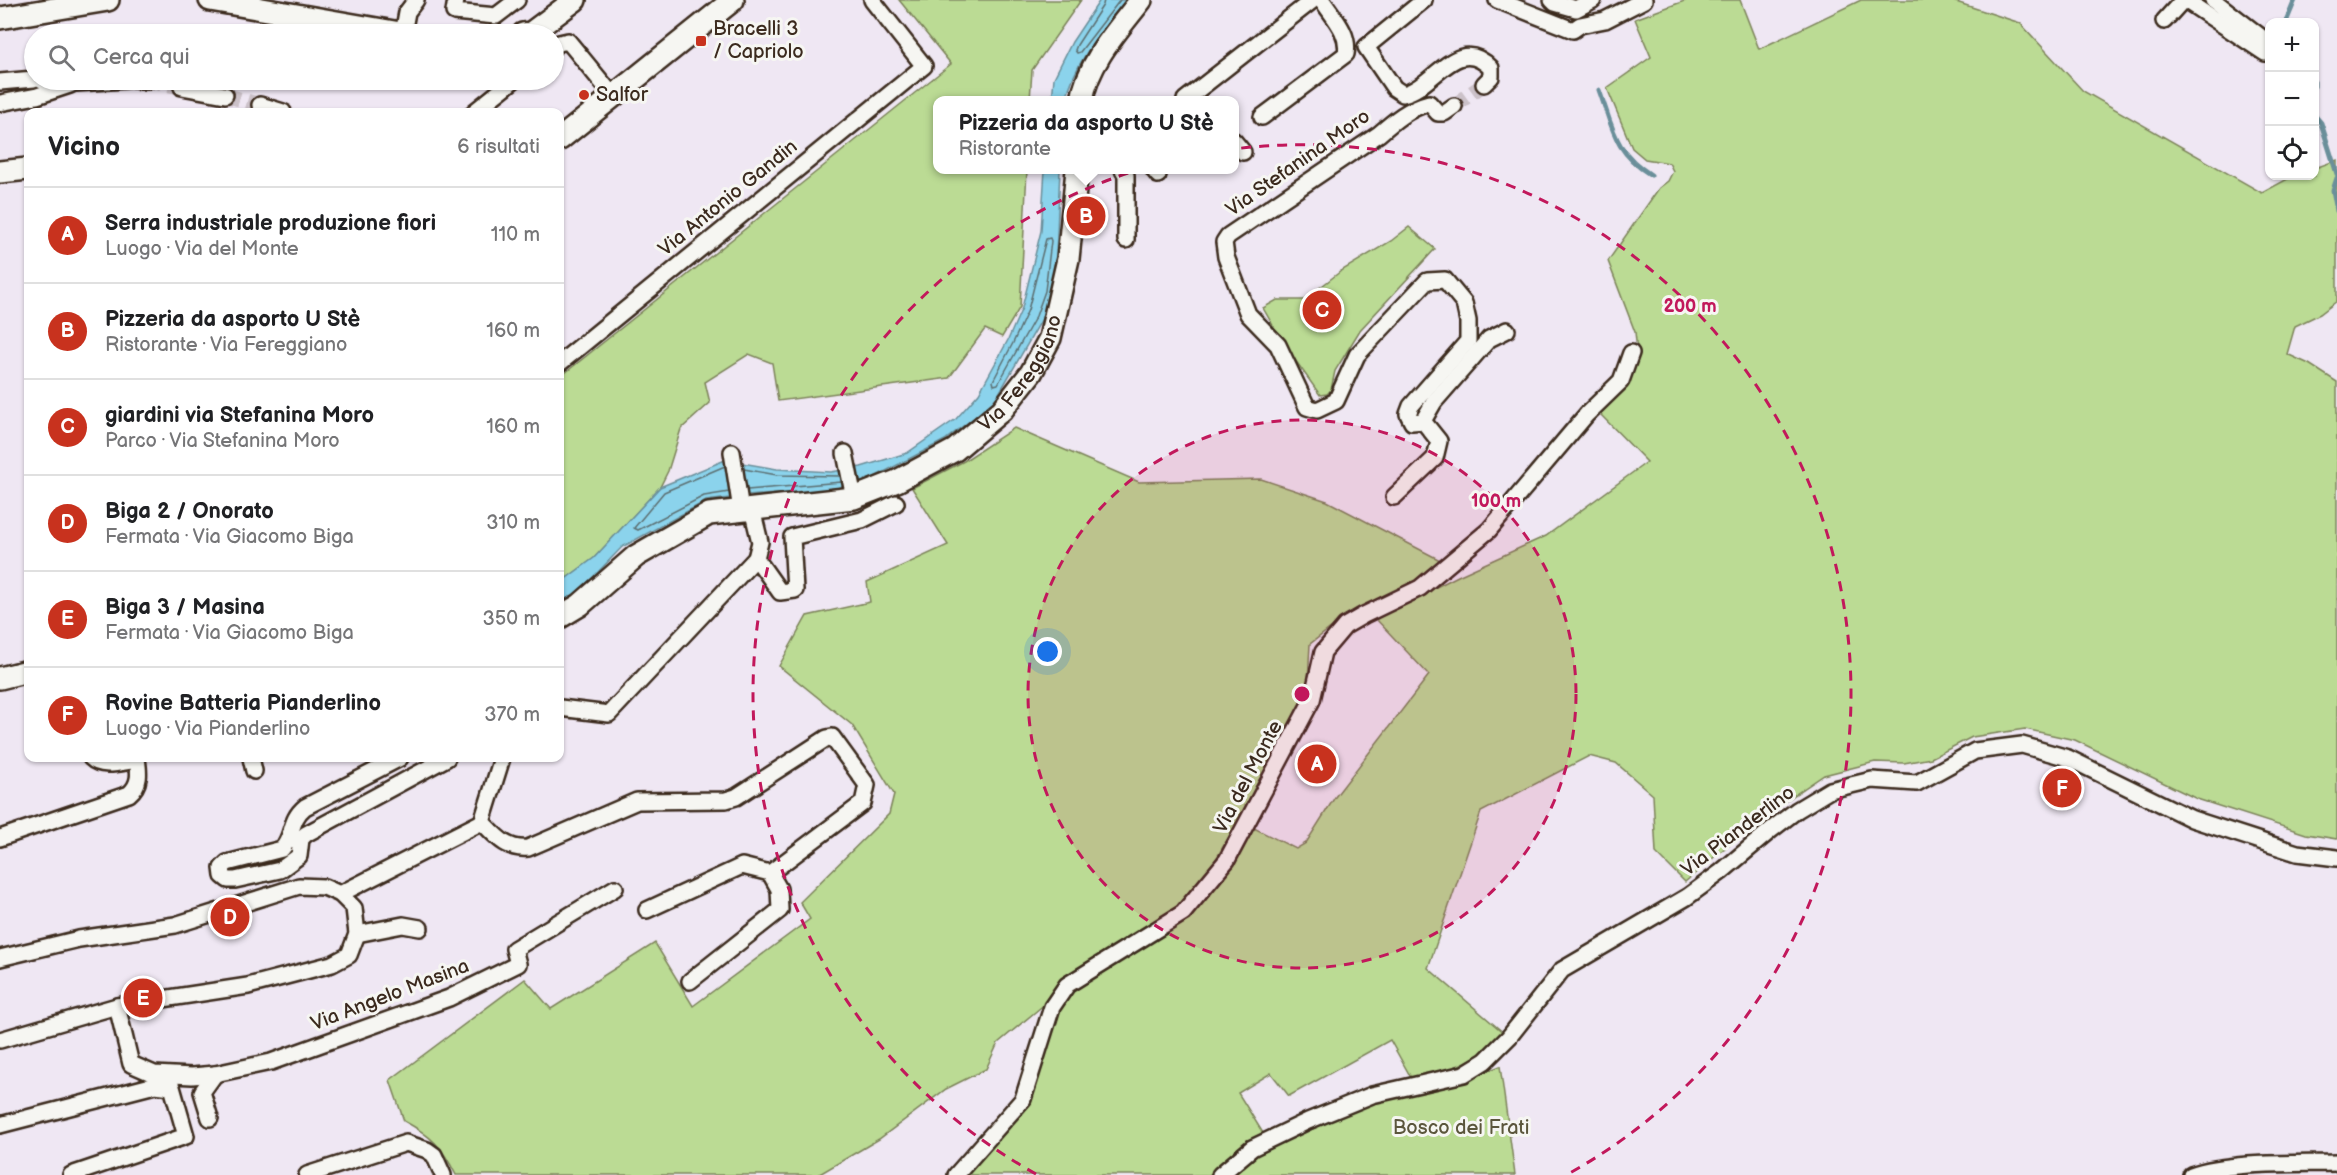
<!DOCTYPE html>
<html lang="it">
<head>
<meta charset="utf-8">
<style>
  :root { --surface:#fff; --page:#f2f2f2; --text:#202124; --muted:#757577; --line:#e0e0e0; --accent:#c8321e }
  body { margin:0; font-family:"Balsamiq Sans",sans-serif; background:var(--page); color:var(--text) }
  .controls { position:absolute; right:18px; top:18px; display:grid; overflow:hidden; border-radius:12px; box-shadow:0 2px 4px #0004 }
  .controls button { width:54px; height:54px; display:grid; place-items:center; padding:0; border:0; border-bottom:2px solid var(--line); background:var(--surface); color:var(--text); font:30px sans-serif }
  .you { position:absolute; left:1048px; top:652px; width:21px; height:21px; margin:-15px; border:4px solid #fff; border-radius:50%; background:#1a73e8; box-shadow:0 0 0 9px #1a73e833 }
  .badge { display:grid; place-items:center; width:39px; height:39px; border-radius:50%; background:var(--accent); color:#fff; font-size:20px; font-weight:700 }
  .pin { position:absolute; translate:-50% -50%; border:3px solid #fff; box-shadow:0 2px 6px #0006 }
  .popup { position:absolute; left:933px; top:96px; width:306px; height:78px; box-sizing:border-box; display:grid; place-content:center; border-radius:12px; background:var(--surface); filter:drop-shadow(0 2px 4px #0005); font-size:20px; white-space:nowrap; color:var(--muted) }
  .popup b { font-size:22px; color:var(--text) }
  .popup::after { content:''; position:absolute; left:50%; top:100%; margin-left:-12px; border:12px solid transparent; border-top-color:var(--surface) }
  .list { margin:0; padding:0; list-style:none }
  h2 { display:flex; justify-content:space-between; align-items:center; height:78px; margin:0; padding:0 24px; font-size:26px }
  h2 small { font-size:20px; font-weight:400; color:var(--muted) }
  .list li { display:grid; grid-template-columns:39px 1fr auto; gap:18px; align-items:center; box-sizing:border-box; height:96px; padding:0 24px; border-top:2px solid var(--line) }
  .list b { display:block; font-size:22px; white-space:nowrap }
  .list p { margin:0; font-size:20px; white-space:nowrap; color:var(--muted) }
  .list em { font-size:20px; font-style:normal; color:var(--muted) }
  .icon { flex:none; width:33px; height:33px; fill:none; stroke:currentColor; stroke-width:2; stroke-linecap:round; stroke-linejoin:round }
  .map { position:relative; flex:none; width:2337px; height:1175px; overflow:hidden }
  .search { position:absolute; background:var(--surface); box-shadow:0 2px 4px #0004; left:24px; top:24px; width:540px; height:66px; display:flex; align-items:center; gap:15px; box-sizing:border-box; padding:0 21px; border-radius:33px; color:var(--muted); font-size:22px }
  .panel { position:absolute; background:var(--surface); box-shadow:0 2px 4px #0004; left:24px; top:108px; width:540px; height:654px; border-radius:12px }
  .map>svg:first-child { display:block }
</style>
</head>
<body>
<div class="map">
<svg width="2337" height="1175" viewBox="0 0 2337 1175">
  <rect width="100%" height="100%" fill="#efe7f3"/>
  <filter id="ink" filterUnits="userSpaceOnUse"><feTurbulence type="fractalNoise" baseFrequency=".0167" numOctaves="2"/><feDisplacementMap in="SourceGraphic" scale="12" xChannelSelector="R" yChannelSelector="G"/><feConvolveMatrix kernelMatrix="1 2 1 2 8 2 1 2 1" color-interpolation-filters="sRGB"/></filter>
  <g filter="url(#ink)">
    <g fill="#bbdb94" stroke="#7b8259" stroke-width="1.5">
      <polygon points="899,0 1081,0 1032,70 1030,100 938,100 938,170 1027,170 1020,307 1002,337 985,329 949,378 778,401 772,363 749,354 705,382 710,403 681,429 668,471 660,487 594,558 560,583 560,377 951,64"/>
      <path d="M1687,0H1740L1759,49L1861,0H1950L2020,23L2083,91L2262,193L2293,176H2314L2315,168L2337,160V301L2320,314L2295,326L2287,354L2309,364L2337,382V839L2306,834L2197,799L2075,740L2025,729L1972,737L1931,758L1904,763L1875,762L1824,775L1759,819L1685,882L1656,853L1653,795L1616,763L1589,756L1481,812L1428,968L1505,1034C1479,1061 1448,1070 1413,1081L1390,1040L1289,1096L1271,1073L1238,1093L1263,1133L1209,1175H963L1029,1098L1066,994L1185,917L1208,897L1226,873L1252,827L1296,849L1306,843L1335,797L1429,675L1375,618L1458,576L1546,536L1647,462L1598,412L1637,351L1635,332L1608,261L1659,188L1668,181L1673,171L1669,163L1645,159L1632,148L1607,88L1651,57L1635,19Z"/>
      <polygon points="1409,227 1435,249 1360,330 1335,371 1331,390 1327,394 1320,395 1283,343 1263,308 1277,300 1304,300 1341,271 1391,241"/>
      <path d="M1014,428L1139,482L1261,479L1327,501L1440,560L1415,583L1340,621L1310,644L1307,700L1200,887L1179,909L1046,1003L998,1043L986,1069L946,1089L879,1139L818,1175H456C442,1147 432,1136 404,1121L390,1080L525,979L551,1009L655,943L693,1006L810,919L800,902L889,814L894,794L852,725L779,666L807,616L870,602L867,582L948,545L912,488L964,461Z"/>
      <polygon points="1500,1066 1515,1175 1234,1175 1254,1156 1375,1100 1467,1079"/>
    </g>
    <g fill="#8bd3ec" stroke="#6b8f9a" stroke-width="1.5">
      <path d="M1100,0H1127C1103,30 1074,62 1066,100H1052L1054,78L1072,42Z"/>
      <polygon points="1045,170 1060,170 1056,254 1051,292 1042,319 994,402 945,440 865,482 836,490 746,496 706,501 622,547 574,597 560,602 560,583 594,558 660,487 725,460 777,469 831,472 861,467 907,453 956,419 979,393 1008,340 1022,308 1041,231"/>
    </g>
    <g fill="none" stroke-linecap="round" stroke-linejoin="round">
      <g stroke="#5b6e70" stroke-width="1.5">
        <polyline points="1104,0 1103,5 1077,45 1075,50 1077,53 1080,52 1120,0"/>
        <polygon points="1046,239 1050,238 1051,241 1045,291 1036,316 998,384 994,385 993,381 1013,343 1028,310"/>
        <polyline points="725,466 664,492 634,528 638,530 704,496 729,492"/>
        <polyline points="744,469 777,475 840,476"/>
        <polyline points="747,490 842,482"/>
      </g>
      <g stroke="#6b8f9a" stroke-width="5">
        <polyline points="2286,22 2295,0"/>
        <polyline points="2314,82 2314,86"/>
        <path d="M1599,90C1613,128 1614,152 1651,175"/>
        <polyline points="2314,115 2321,123 2337,174"/>
        <polyline points="2337,178 2333,190 2337,211"/>
      </g>
      <g stroke="#cbc1c8" stroke-width="15" stroke-dasharray="15 8" stroke-linecap="butt">
        <polyline points="146,81 182,87"/>
        <polyline points="225,95 260,105"/>
        <polyline points="1454,106 1484,84"/>
      </g>
      <defs>
        <g id="street">
          <polyline points="456,0 454,12 496,16 517,0"/>
          <path d="M1424,0L1366,47L1394,88L1403,94C1435,87 1457,33 1491,68V77L1484,84"/>
          <polyline points="1497,0 1573,30 1580,25 1605,20 1644,0"/>
          <polyline points="1552,0 1555,3 1576,9 1593,0"/>
          <polyline points="2185,0 2265,53 2270,53"/>
          <polyline points="2213,0 2270,44"/>
          <polyline points="2164,21 2183,0"/>
          <polyline points="403,34 407,12 416,0"/>
          <polyline points="554,47 559,43 568,41 614,97"/>
          <polyline points="42,80 76,83 127,80"/>
          <polyline points="134,80 146,81"/>
          <polyline points="0,82 34,79"/>
          <polyline points="182,87 225,95"/>
          <polyline points="1185,100 1313,0"/>
          <polyline points="0,103 37,96 70,85"/>
          <polyline points="260,105 283,112"/>
          <polyline points="474,112 514,80"/>
          <path d="M1262,117L1346,54C1350,33 1333,17 1322,0"/>
          <polyline points="1234,141 1243,152"/>
          <polyline points="1123,170 1126,175 1126,240"/>
          <polyline points="1154,170 1158,175"/>
          <polyline points="560,363 924,66 872,0"/>
          <polyline points="1423,421 1434,402 1489,339 1507,330"/>
          <polyline points="732,452 741,510"/>
          <polyline points="845,453 854,498"/>
          <path d="M1394,497L1435,458L1439,441L1423,421L1412,422L1408,414L1411,406L1468,341V321L1464,303L1445,280L1427,281L1357,355L1336,401L1317,410L1307,407L1278,345L1248,314L1226,257L1224,242L1228,236L1379,134C1394,121 1409,108 1429,103L1438,113H1444L1454,106"/>
          <polyline points="756,558 780,592 795,590 792,537 862,520 896,503"/>
          <polyline points="560,708 609,714 756,558 760,542 752,509"/>
          <path d="M91,758C102,769 122,762 137,760"/>
          <polyline points="251,758 254,771"/>
          <path d="M400,758L305,807C289,820 294,836 282,849L227,863L222,868L223,876L228,880H235L280,870L299,856L301,839L306,834L447,758"/>
          <path d="M482,822C496,836 506,850 528,848L637,801L726,800L736,797L827,738L832,737L867,785L863,803L770,873L742,866L647,910"/>
          <polyline points="482,822 502,758"/>
          <path d="M0,838L129,794C141,784 139,772 137,758"/>
          <polyline points="340,894 482,822"/>
          <polyline points="357,934 403,925 420,928"/>
          <polyline points="0,958 79,939 175,925 299,886 324,887 340,894 354,908 357,934 349,955 332,964 248,986 117,1006 0,1040"/>
          <polyline points="690,981 780,910 779,889 770,873"/>
          <polyline points="117,1006 131,1064 154,1074 192,1076 215,1074 271,1062 449,998 518,964 514,949 615,888"/>
          <polyline points="210,1118 202,1092 215,1074"/>
          <polyline points="0,1125 155,1085 172,1087 186,1136 71,1175"/>
          <polyline points="307,1175 406,1143 427,1150 434,1155 443,1175"/>
          <polyline points="956,1175 1023,1099 1052,1007 1067,985 1183,913 1227,860 1312,700 1323,652 1345,626 1364,615 1420,588 1489,530 1587,414 1621,381 1631,353"/>
          <polyline points="1220,1175 1252,1148 1308,1121 1372,1095 1464,1074 1485,1061 1509,1037 1562,970 1687,897 1721,872 1771,830 1797,810 1830,790 1872,780 1917,783 1975,751 2022,745 2068,758 2192,819 2297,853 2337,858"/>
          <path d="M2191,1175C2231,1161 2294,1164 2337,1163"/>
        </g>
        <g id="secondary">
          <polyline points="210,0 406,34"/>
          <polyline points="0,18 108,0"/>
          <polyline points="523,34 531,33 575,0"/>
          <path d="M1082,100C1088,62 1118,30 1141,0"/>
          <polyline points="560,139 733,0"/>
          <polyline points="0,172 28,169"/>
          <path id="s1" d="M560,617L580,605L636,556L709,514L854,498L897,481L955,450L1002,410L1031,373L1050,338L1068,259L1077,170"/>
          <polyline points="0,678 28,671"/>
        </g>
      </defs>
      <use href="#street" stroke="#3b2a1e" stroke-width="20"/>
      <use href="#secondary" stroke="#3b2a1e" stroke-width="26"/>
      <use href="#street" stroke="#f6f6f2" stroke-width="15"/>
      <use href="#secondary" stroke="#f6f6f2" stroke-width="21"/>
    </g>
  </g>
  <circle cx="1302" cy="694" r="274" fill="#c2185b" fill-opacity=".12"/>
  <g fill="none" stroke="#c2185b" stroke-width="3" stroke-dasharray="10 8">
    <circle cx="1302" cy="694" r="274"/>
    <path d="M1036 1174A549 549 0 1 1 1568 1174"/>
  </g>
  <g fill="#c8321e" stroke="#f6f6f2" stroke-width="2">
    <rect x="695" y="35" width="12" height="12" rx="3"/>
    <circle cx="584" cy="95" r="6"/>
  </g>
  <g text-anchor="middle" dominant-baseline="central" stroke-width="6" stroke-linejoin="round" paint-order="stroke">
    <g font-size="20" fill="#3b2a1e" stroke="#f6f6f2" text-anchor="start">
      <text x="713" y="29">Bracelli 3<tspan x="713" dy="23">/ Capriolo</tspan></text>
      <text x="596" y="95">Salfor</text>
    </g>
    <g font-size="20" fill="#3b2a1e" stroke="#f6f6f2">
      <text transform="translate(1298 163) rotate(-35)">Via Stefanina Moro</text>
      <text transform="translate(728 198) rotate(-39)">Via Antonio Gandin</text>
      <text stroke="none"><textPath href="#s1" startOffset="543">Via Fereggiano</textPath></text>
      <text transform="translate(1248 777) rotate(-62)">Via del Monte</text>
      <text transform="translate(1738 831) rotate(-37)">Via Pianderlino</text>
      <text transform="translate(390 995) rotate(-21)">Via Angelo Masina</text>
    </g>
    <g font-size="20" fill="#5b563c" stroke="#f6f6f2">
      <text x="1461" y="1128">Bosco dei Frati</text>
    </g>
  </g>
  <circle cx="1302" cy="694" r="9" fill="#c2185b" stroke="#f6f6f2" stroke-width="3"/>
  <g font-size="18" text-anchor="middle" font-weight="bold" fill="#c2185b" stroke="#f6f6f2" stroke-width="6" stroke-linejoin="round" paint-order="stroke">
    <text x="1690" y="312">200 m</text>
    <text x="1496" y="507">100 m</text>
  </g>
</svg>
<div class="controls">
<button>+</button>
<button>−</button>
<button><svg class="icon" aria-label="locate" viewBox="0 0 24 24"><circle cx="12" cy="12" r="6"/><path d="M12 2v4M12 18v4M2 12h4M18 12h4"/></svg></button>
</div>
<div class="you"></div>
<div class="pin badge" style="left:1317px;top:764px">A</div>
<div class="pin badge" style="left:1086px;top:216px">B</div>
<div class="popup"><b>Pizzeria da asporto U Stè</b>Ristorante</div>
<div class="pin badge" style="left:1322px;top:310px">C</div>
<div class="pin badge" style="left:230px;top:917px">D</div>
<div class="pin badge" style="left:143px;top:998px">E</div>
<div class="pin badge" style="left:2062px;top:788px">F</div>
<div class="search"><svg class="icon" aria-label="search" viewBox="0 0 24 24"><circle cx="10" cy="10" r="6"/><path d="M15 15l6 6"/></svg>Cerca qui</div>
<section class="panel">
<h2>Vicino<small>6 risultati</small></h2>
<ul class="list">
<li><span class="badge">A</span><div><b>Serra industriale produzione fiori</b><p>Luogo · Via del Monte</p></div><em>110 m</em></li>
<li><span class="badge">B</span><div><b>Pizzeria da asporto U Stè</b><p>Ristorante · Via Fereggiano</p></div><em>160 m</em></li>
<li><span class="badge">C</span><div><b>giardini via Stefanina Moro</b><p>Parco · Via Stefanina Moro</p></div><em>160 m</em></li>
<li><span class="badge">D</span><div><b>Biga 2 / Onorato</b><p>Fermata · Via Giacomo Biga</p></div><em>310 m</em></li>
<li><span class="badge">E</span><div><b>Biga 3 / Masina</b><p>Fermata · Via Giacomo Biga</p></div><em>350 m</em></li>
<li><span class="badge">F</span><div><b>Rovine Batteria Pianderlino</b><p>Luogo · Via Pianderlino</p></div><em>370 m</em></li>
</ul>
</section>
</div>
</body>
</html>
